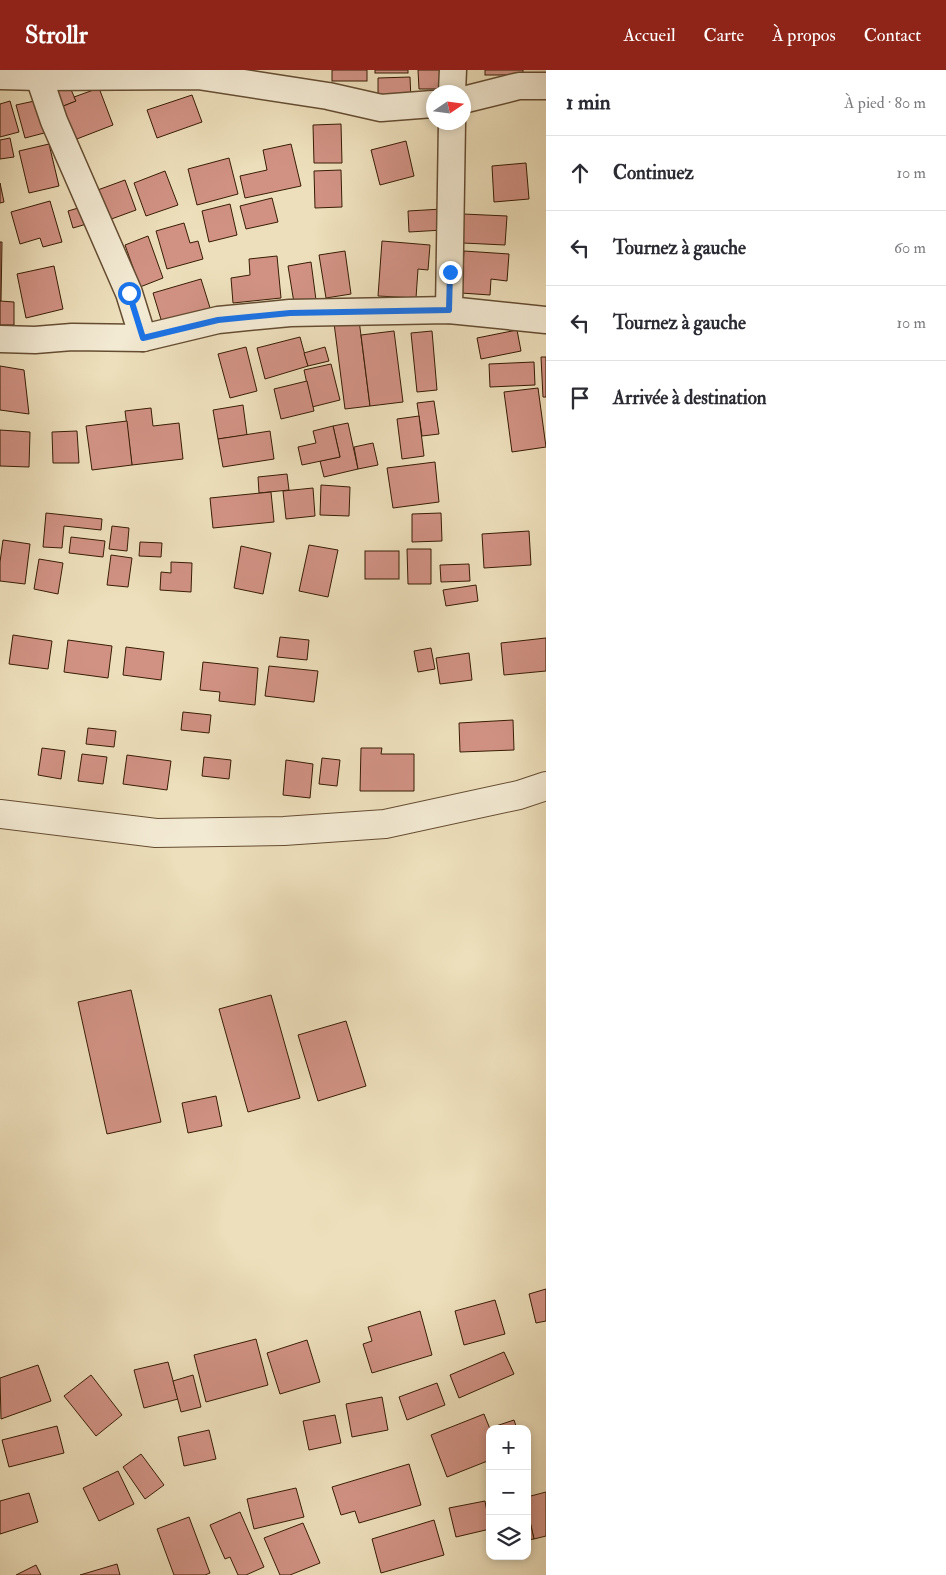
<!DOCTYPE html>
<html lang="fr">
<head>
<meta charset="utf-8">
<style>
  :root { --surface:#fff; --page:#f7f7f7; --text:#2b2b33; --muted:#7c7c81; --line:#e1e1e2; --accent:#8f2418 }
  body { margin:0; font-family:"IM FELL Double Pica",serif; background:var(--page); color:var(--text) }
  .controls { position:absolute; right:15px; bottom:15px; display:grid; overflow:hidden; border-radius:10px; box-shadow:0 2px 8px #0003 }
  .controls button { width:45px; height:45px; display:grid; place-items:center; padding:0; border:0; border-bottom:1px solid var(--line); background:var(--surface); color:var(--text); font:25px sans-serif }
  .compass { position:absolute; left:426px; top:15px; width:45px; height:45px; border-radius:50%; background:var(--surface); box-shadow:0 2px 8px #0003; rotate:77deg }
  .stop { position:absolute; width:15px; height:15px; margin:-11px; border:4px solid #1a73e8; border-radius:50%; background:#fff }
  .stop.end { background:#1a73e8; border-color:#fff; box-shadow:0 1px 5px #0008 }
  .list { margin:0; padding:0; list-style:none }
  h2 { display:flex; justify-content:space-between; align-items:center; height:65px; margin:0; padding:0 20px; font-size:21px }
  h2 small { font-size:16px; font-weight:400; color:var(--muted) }
  .list li { display:grid; grid-template-columns:32px 1fr auto; gap:15px; align-items:center; box-sizing:border-box; height:75px; padding:0 20px; border-top:1px solid var(--line) }
  .list b { display:block; font-size:19px; white-space:nowrap }
  .list em { font-size:16px; font-style:normal; color:var(--muted) }
  .icon { flex:none; width:28px; height:28px; fill:none; stroke:currentColor; stroke-width:2; stroke-linecap:round; stroke-linejoin:round }
  .map { position:relative; flex:none; width:546px; height:1505px; overflow:hidden }
  header { display:flex; align-items:center; gap:30px; box-sizing:border-box; height:70px; padding:0 25px; background:var(--accent); color:#fff }
  header strong { font-size:24px }
  nav { display:flex; gap:28px; margin-inline-start:auto; font-size:18px }
  main { display:flex }
  aside { flex:1; background:var(--surface) }
  .map>svg:first-child { display:block }
</style>
</head>
<body>
<header>
<strong>Strollr</strong>
<nav><a>Accueil</a><a>Carte</a><a>À propos</a><a>Contact</a></nav>
</header>
<main>
<div class="map">
<svg width="546" height="1505" viewBox="0 0 546 1505">
  <rect width="100%" height="100%" fill="#eddfbb"/>
  <filter id="stains"><feTurbulence type="fractalNoise" baseFrequency=".004" numOctaves="4"/><feColorMatrix values="0 0 0 0 .2 0 0 0 0 .09 0 0 0 0 .02 0 0 0 .5 -.17"/></filter>
  <radialGradient id="worn" r=".72"><stop offset=".6" stop-color="#630" stop-opacity="0"/><stop offset="1" stop-color="#630" stop-opacity=".3"/></radialGradient>
  <g fill="#d19284" stroke="#381c04">
    <rect x="332" y="0" width="35" height="11"/>
    <rect x="375" y="0" width="33" height="3"/>
    <polygon points="418,0 441,0 441,19 419,19"/>
    <rect x="485" y="0" width="38" height="5"/>
    <polygon points="410,7 411,30 378,30 378,8"/>
    <polygon points="69,15 76,31 56,39 49,23"/>
    <polygon points="99,18 113,55 69,72 56,39 76,31 74,27"/>
    <polygon points="192,25 202,52 157,68 147,40"/>
    <polygon points="39,30 48,62 25,68 16,35"/>
    <polygon points="10,31 19,62 0,67 0,34"/>
    <polygon points="341,54 342,93 314,93 313,55"/>
    <polygon points="10,68 14,87 0,89 0,70"/>
    <polygon points="406,71 414,106 380,115 371,80"/>
    <polygon points="49,74 59,116 29,123 19,81"/>
    <polygon points="291,74 301,116 245,128 240,106 267,100 263,80"/>
    <polygon points="229,88 238,124 197,135 188,99"/>
    <polygon points="526,93 529,129 494,132 492,96"/>
    <polygon points="341,100 342,137 315,138 314,101"/>
    <polygon points="165,101 178,135 146,146 134,113"/>
    <polygon points="125,110 136,140 106,151 95,121"/>
    <polygon points="0,113 4,132 0,133"/>
    <polygon points="272,128 278,152 246,159 240,136"/>
    <polygon points="50,131 62,172 43,177 40,168 20,174 11,142"/>
    <polygon points="230,134 237,165 209,172 202,141"/>
    <polygon points="85,136 90,153 73,158 68,141"/>
    <polygon points="442,139 443,160 409,162 408,141"/>
    <polygon points="463,144 507,146 505,175 463,173"/>
    <polygon points="184,153 190,173 198,171 203,189 167,199 156,161"/>
    <polygon points="148,166 163,208 140,217 125,175"/>
    <polygon points="382,171 430,175 428,200 418,199 416,228 378,226"/>
    <polygon points="0,172 2,172 1,231 0,231"/>
    <polygon points="345,181 351,224 326,228 319,185"/>
    <polygon points="464,181 509,184 507,211 491,209 490,225 461,223"/>
    <polygon points="277,186 281,228 233,233 231,208 250,205 249,189"/>
    <polygon points="311,192 316,230 294,233 288,196"/>
    <polygon points="54,196 63,239 26,248 17,204"/>
    <polygon points="201,209 211,241 163,256 153,223"/>
    <polygon points="0,231 14,232 14,255 0,255"/>
    <polygon points="359,250 370,336 345,339 334,253"/>
    <polygon points="517,260 521,281 481,289 477,268"/>
    <polygon points="394,261 403,332 370,336 361,265"/>
    <polygon points="432,261 437,320 417,322 411,263"/>
    <polygon points="300,267 308,296 265,309 257,278"/>
    <polygon points="246,277 257,321 230,328 218,284"/>
    <polygon points="325,277 329,291 308,296 304,283"/>
    <polygon points="541,287 546,287 546,327 543,327"/>
    <polygon points="534,292 535,315 490,317 489,294"/>
    <polygon points="331,294 340,330 312,337 304,300"/>
    <polygon points="0,296 24,300 29,344 0,340"/>
    <polygon points="307,311 314,341 281,349 274,319"/>
    <polygon points="538,318 546,377 512,382 504,322"/>
    <polygon points="434,331 439,364 422,366 417,333"/>
    <polygon points="243,335 247,365 218,369 213,340"/>
    <polygon points="151,338 153,356 179,353 183,389 132,395 125,341"/>
    <polygon points="419,346 424,386 402,389 397,349"/>
    <polygon points="127,351 132,395 92,400 86,356"/>
    <polygon points="348,353 358,399 324,407 320,391 340,387 333,356"/>
    <polygon points="333,356 340,387 302,395 298,377 316,373 313,361"/>
    <polygon points="0,360 30,362 29,397 0,396"/>
    <polygon points="77,361 79,393 53,393 52,362"/>
    <polygon points="270,361 274,389 223,397 218,369"/>
    <polygon points="373,373 378,395 358,399 354,377"/>
    <polygon points="435,392 439,432 393,438 387,398"/>
    <polygon points="287,404 289,420 259,423 258,407"/>
    <polygon points="321,415 350,417 349,446 320,445"/>
    <polygon points="313,418 315,446 286,449 283,421"/>
    <polygon points="271,422 274,452 213,458 210,428"/>
    <polygon points="46,443 102,449 101,460 64,456 62,478 43,477"/>
    <polygon points="441,443 442,471 412,472 412,444"/>
    <polygon points="112,456 129,458 127,481 109,479"/>
    <polygon points="529,461 531,495 484,498 482,464"/>
    <polygon points="71,467 105,471 103,487 69,483"/>
    <polygon points="3,470 30,474 25,514 0,511 0,492"/>
    <polygon points="140,472 162,473 161,487 139,486"/>
    <polygon points="309,475 338,480 328,527 299,521"/>
    <polygon points="241,476 271,483 263,524 234,518"/>
    <polygon points="407,479 431,479 431,514 408,514"/>
    <rect x="365" y="481" width="34" height="28"/>
    <polygon points="111,485 132,488 128,517 107,515"/>
    <polygon points="39,489 63,493 58,524 34,519"/>
    <polygon points="171,492 192,493 191,522 160,520 161,502 171,503"/>
    <polygon points="469,494 470,511 441,512 440,495"/>
    <polygon points="476,515 478,531 446,536 443,520"/>
    <polygon points="13,565 52,571 48,599 9,594"/>
    <polygon points="280,567 309,570 307,590 277,587"/>
    <polygon points="546,568 546,601 504,605 501,573"/>
    <polygon points="68,570 112,576 108,608 64,602"/>
    <polygon points="126,577 164,582 161,610 123,605"/>
    <polygon points="431,578 435,599 418,602 414,581"/>
    <polygon points="469,583 472,610 440,614 436,588"/>
    <polygon points="203,592 258,598 255,635 219,631 220,622 200,620"/>
    <polygon points="269,596 318,601 314,632 265,626"/>
    <polygon points="183,642 211,645 209,663 181,660"/>
    <polygon points="513,650 514,680 460,682 459,653"/>
    <polygon points="88,658 116,661 114,677 86,674"/>
    <polygon points="42,678 65,681 61,709 38,705"/>
    <polygon points="361,678 382,678 381,684 414,684 414,721 360,721"/>
    <polygon points="82,684 107,687 103,714 78,711"/>
    <polygon points="127,685 171,691 167,720 123,714"/>
    <polygon points="204,687 231,690 229,709 202,706"/>
    <polygon points="322,688 340,690 337,716 319,714"/>
    <polygon points="286,690 313,694 310,728 283,725"/>
    <polygon points="131,920 161,1052 107,1064 78,932"/>
    <polygon points="271,925 300,1028 248,1042 219,939"/>
    <polygon points="346,951 366,1016 318,1031 298,965"/>
    <polygon points="216,1026 222,1056 188,1063 182,1033"/>
    <polygon points="546,1219 546,1251 536,1253 529,1224"/>
    <polygon points="495,1230 505,1264 464,1275 455,1241"/>
    <polygon points="420,1241 432,1285 372,1303 363,1274 372,1271 368,1257"/>
    <polygon points="256,1269 268,1315 206,1332 194,1285"/>
    <polygon points="307,1270 320,1312 280,1324 267,1283"/>
    <polygon points="504,1282 514,1304 459,1328 450,1305"/>
    <polygon points="168,1292 178,1329 144,1338 134,1300"/>
    <polygon points="38,1295 51,1331 1,1349 0,1308"/>
    <polygon points="91,1305 122,1345 96,1366 64,1326"/>
    <polygon points="193,1305 201,1337 181,1342 173,1311"/>
    <polygon points="437,1313 445,1335 407,1350 399,1327"/>
    <polygon points="382,1327 388,1360 352,1367 346,1334"/>
    <polygon points="484,1344 490,1359 490,1390 447,1407 431,1365"/>
    <polygon points="335,1345 341,1373 309,1380 303,1351"/>
    <polygon points="514,1350 517,1359 490,1358"/>
    <polygon points="57,1356 64,1383 9,1397 2,1370"/>
    <polygon points="209,1360 216,1389 184,1396 178,1367"/>
    <polygon points="141,1384 164,1415 145,1429 123,1397"/>
    <polygon points="409,1394 421,1435 359,1453 355,1441 341,1445 332,1417"/>
    <polygon points="118,1401 134,1434 99,1451 83,1418"/>
    <polygon points="296,1418 304,1447 254,1459 247,1429"/>
    <polygon points="546,1422 546,1466 534,1469 527,1439 527,1427"/>
    <polygon points="29,1423 38,1452 0,1464 0,1431"/>
    <polygon points="485,1431 490,1459 456,1467 449,1438"/>
    <polygon points="240,1442 264,1497 246,1505 238,1505 230,1487 225,1489 210,1455"/>
    <polygon points="189,1447 210,1503 205,1505 174,1505 157,1459"/>
    <polygon points="529,1447 534,1469 527,1470 527,1448"/>
    <polygon points="434,1450 444,1485 381,1503 372,1469"/>
    <polygon points="303,1453 320,1493 290,1505 280,1505 264,1468"/>
    <polygon points="117,1494 120,1505 80,1505"/>
    <polygon points="36,1495 41,1505 16,1505"/>
  </g>
  <g fill="none" stroke-linecap="round" stroke-linejoin="round">
    <defs>
      <g id="minor">
        <polyline points="0,6 39,7 198,6 328,26 381,38 433,34"/>
        <polyline points="39,7 54,51 129,223 143,268"/>
        <polyline points="452,22 453,0"/>
        <polyline points="463,30 519,16 546,16"/>
        <polyline points="449,240 452,52"/>
        <polyline points="0,269 35,270 72,267 143,268 218,250 290,243 449,240 546,250"/>
      </g>
      <polyline id="tertiary" points="0,744 156,763 284,761 385,754 519,725 546,716"/>
    </defs>
    <use href="#minor" stroke="#654d32" stroke-width="29"/>
    <use href="#tertiary" stroke="#654d32" stroke-width="30"/>
    <use href="#minor" stroke="#f3ead3" stroke-width="26"/>
    <use href="#tertiary" stroke="#f3ead3" stroke-width="28"/>
  </g>
  <g fill="none" stroke-linecap="round" stroke-linejoin="round">
    <polyline stroke="#1a73e8" stroke-width="6" points="129,223 143,268 218,250 290,243 449,240 450,202"/>
  </g>
  <rect width="100%" height="100%" filter="url(#stains)"/>
  <rect width="100%" height="100%" fill="url(#worn)"/>
</svg>
<div class="controls">
<button>+</button>
<button>−</button>
<button><svg class="icon" aria-label="layers" viewBox="0 0 24 24"><path d="M12 4l9 5-9 5-9-5zM3 14l9 5 9-5"/></svg></button>
</div>
<svg class="compass" viewBox="-18 -18 36 36"><path d="M0-13l5 13h-10z" fill="#e53935"/><path d="M0 13l5-13h-10z" fill="#7c7c81"/></svg>
<div class="stop" style="left:129px;top:223px"></div>
<div class="stop end" style="left:450px;top:202px"></div>
</div>
<aside>
<h2>1 min<small>À pied · 80 m</small></h2>
<ul class="list">
<li><svg class="icon" aria-label="ahead" viewBox="0 0 24 24"><path d="M12 20V5M6 11l6-6 6 6"/></svg><div><b>Continuez</b></div><em>10 m</em></li>
<li><svg class="icon" aria-label="left" viewBox="0 0 24 24"><path d="M17 20v-9H6M10 6l-5 5 5 5"/></svg><div><b>Tournez à gauche</b></div><em>60 m</em></li>
<li><svg class="icon" aria-label="left" viewBox="0 0 24 24"><path d="M17 20v-9H6M10 6l-5 5 5 5"/></svg><div><b>Tournez à gauche</b></div><em>10 m</em></li>
<li><svg class="icon" aria-label="arrive" viewBox="0 0 24 24"><path d="M6 21V4h12l-3 4 3 4H6"/></svg><div><b>Arrivée à destination</b></div></li>
</ul>
</aside>
</main>
</body>
</html>
